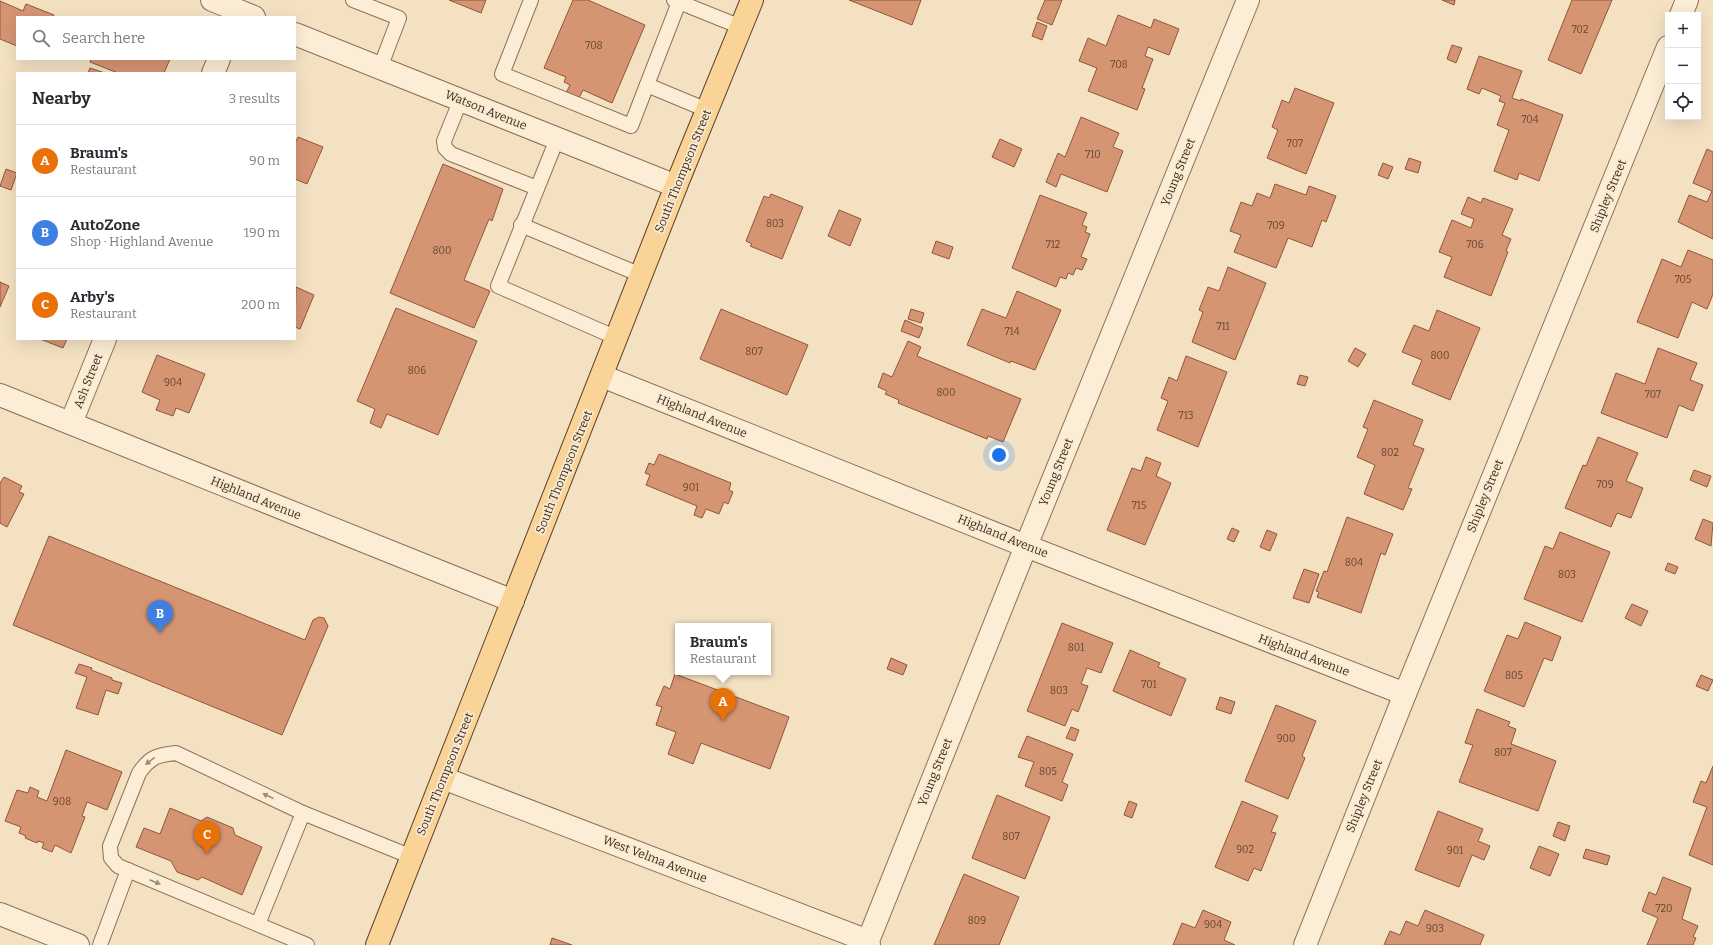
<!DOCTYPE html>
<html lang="en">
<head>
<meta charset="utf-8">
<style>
  :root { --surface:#fff; --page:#f7f7f7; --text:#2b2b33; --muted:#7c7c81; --line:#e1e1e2; --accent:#1a73e8 }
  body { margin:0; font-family:Bitter,serif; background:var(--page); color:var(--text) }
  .controls { position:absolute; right:12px; top:12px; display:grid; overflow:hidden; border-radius:0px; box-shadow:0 4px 16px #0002 }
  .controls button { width:36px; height:36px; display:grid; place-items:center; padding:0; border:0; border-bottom:1px solid var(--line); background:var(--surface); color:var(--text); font:20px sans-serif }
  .you { position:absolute; left:999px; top:455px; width:14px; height:14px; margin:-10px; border:3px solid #fff; border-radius:50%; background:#1a73e8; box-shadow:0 0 0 6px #1a73e833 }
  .badge { display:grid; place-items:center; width:26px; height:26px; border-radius:50%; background:var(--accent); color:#fff; font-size:13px; font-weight:700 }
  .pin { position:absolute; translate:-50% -33px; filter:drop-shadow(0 1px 2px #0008) }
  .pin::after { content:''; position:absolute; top:21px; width:14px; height:12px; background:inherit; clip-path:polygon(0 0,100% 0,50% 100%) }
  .popup { position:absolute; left:675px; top:623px; width:96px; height:52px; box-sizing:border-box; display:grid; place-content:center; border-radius:0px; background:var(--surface); filter:drop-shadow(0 1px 3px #0005); font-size:13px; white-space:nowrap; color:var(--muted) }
  .popup b { font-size:15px; color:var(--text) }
  .popup::after { content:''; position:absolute; left:50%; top:100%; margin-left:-8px; border:8px solid transparent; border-top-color:var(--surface) }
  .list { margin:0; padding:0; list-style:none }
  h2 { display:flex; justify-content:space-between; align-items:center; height:52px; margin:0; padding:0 16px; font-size:17px }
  h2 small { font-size:13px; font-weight:400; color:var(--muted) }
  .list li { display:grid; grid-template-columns:26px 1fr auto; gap:12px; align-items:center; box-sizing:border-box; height:72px; padding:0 16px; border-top:1px solid var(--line) }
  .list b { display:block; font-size:15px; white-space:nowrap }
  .list p { margin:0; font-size:13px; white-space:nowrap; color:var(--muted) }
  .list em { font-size:13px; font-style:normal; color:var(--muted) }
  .icon { flex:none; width:22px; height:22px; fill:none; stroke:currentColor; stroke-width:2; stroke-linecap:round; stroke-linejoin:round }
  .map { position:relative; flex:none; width:1713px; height:945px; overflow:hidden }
  .search { position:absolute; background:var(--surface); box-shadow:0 4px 16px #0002; left:16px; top:16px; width:280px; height:44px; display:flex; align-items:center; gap:10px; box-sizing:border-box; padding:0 14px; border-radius:0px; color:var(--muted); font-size:15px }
  .panel { position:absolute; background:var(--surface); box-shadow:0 4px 16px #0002; left:16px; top:72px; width:280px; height:268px; border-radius:0px }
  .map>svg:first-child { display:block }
</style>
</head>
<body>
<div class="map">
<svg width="1713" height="945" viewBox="0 0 1713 945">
  <rect width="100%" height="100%" fill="#f3e1c2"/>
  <g fill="#d59573" stroke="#91563a">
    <polygon points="449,0 486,0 481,13"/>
    <polygon points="573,0 588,0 645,25 612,103 583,90 579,98 566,93 570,85 564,82 566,77 544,68"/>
    <polygon points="849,0 921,0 912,25"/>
    <polygon points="1045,0 1062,0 1052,25 1037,19"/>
    <polygon points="1442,0 1455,0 1454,5"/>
    <polygon points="1572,0 1612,0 1581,74 1548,60"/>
    <polygon points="0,1 23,11 26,4 54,15 53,17 17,17 17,46 0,39"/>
    <polygon points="1118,15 1151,28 1154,19 1179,29 1169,55 1148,47 1145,56 1153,59 1142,88 1145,89 1137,110 1088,91 1097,68 1079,61 1088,38 1106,46"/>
    <polygon points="1037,22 1047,26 1042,40 1032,36"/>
    <polygon points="1452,45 1462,48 1456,63 1447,59"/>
    <polygon points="1479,56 1522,71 1512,98 1521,101 1521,99 1563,115 1539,181 1519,173 1517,180 1494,171 1509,130 1497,125 1505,103 1499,101 1501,96 1482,88 1479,94 1467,89"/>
    <polygon points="91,59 170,59 164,73 118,73 90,62"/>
    <polygon points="90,68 105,73 88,73"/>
    <polygon points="1295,88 1334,103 1306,174 1267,158 1278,130 1272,127 1282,100 1289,103"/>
    <polygon points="1081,117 1119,133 1113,147 1123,151 1107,192 1061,174 1056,187 1046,182 1058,153 1065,157"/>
    <polygon points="298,137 323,147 307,184 295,179 295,143"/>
    <polygon points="1000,139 1022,149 1014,167 992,157"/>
    <polygon points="1707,149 1713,152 1713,239 1678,222 1689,195 1707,202 1712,191 1693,183"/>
    <polygon points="1409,158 1421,162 1418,173 1405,169"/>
    <polygon points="1383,163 1393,167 1388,179 1378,175"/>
    <polygon points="443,164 503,189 492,221 489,219 464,280 490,291 474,328 390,293"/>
    <polygon points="6,169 17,173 11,190 0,186"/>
    <polygon points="1275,184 1306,195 1309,186 1336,196 1326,222 1322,220 1312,247 1288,238 1276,268 1234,252 1241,235 1230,231 1241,202 1252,206 1257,193 1270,198"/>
    <polygon points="771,194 803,207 782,259 750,246 752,244 746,241 764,196 769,198"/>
    <polygon points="1040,195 1087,213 1082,225 1087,227 1085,232 1090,234 1081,257 1087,259 1082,270 1076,268 1073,275 1068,273 1066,279 1060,277 1056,287 1012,268"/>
    <polygon points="1468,197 1481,203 1483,198 1513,209 1502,235 1511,239 1506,251 1508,252 1491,296 1444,277 1452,257 1439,252 1452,220 1471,228 1474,219 1461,214"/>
    <polygon points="839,210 861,219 850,246 828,236"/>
    <polygon points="936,241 953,247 949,259 932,253"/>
    <polygon points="1688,250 1713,260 1713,294 1707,309 1692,302 1678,338 1637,322 1662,259 1681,267"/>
    <polygon points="1228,267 1266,283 1235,360 1192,342 1203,312 1199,310 1208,287 1219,291"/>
    <polygon points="0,282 9,286 0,307"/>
    <polygon points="296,287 314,295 300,329 295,327"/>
    <polygon points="1017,291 1061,310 1035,370 1011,361 1010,363 967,345 982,309 1006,318"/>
    <polygon points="396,308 477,341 438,435 387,414 381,428 370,423 375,409 357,401"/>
    <polygon points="721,309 808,345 787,395 700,359"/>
    <polygon points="911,309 924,313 921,323 908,319"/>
    <polygon points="1437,310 1480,328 1450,400 1412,384 1422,360 1402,352 1414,325 1429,331"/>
    <polygon points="905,320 923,328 919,338 901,331"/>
    <polygon points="40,339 67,339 63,348"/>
    <polygon points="908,341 921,347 917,356 1021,399 1003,442 988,436 987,439 898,403 899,400 885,394 887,391 878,387 883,373 892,377"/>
    <polygon points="1355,348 1366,354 1358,367 1348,361"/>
    <polygon points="1658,348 1697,363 1690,380 1703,385 1693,411 1679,405 1667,438 1601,413 1616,373 1645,384"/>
    <polygon points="157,355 205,374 189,413 176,408 173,416 156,410 160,400 142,392"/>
    <polygon points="1186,356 1227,372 1198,447 1157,430 1168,401 1161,398 1169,377 1177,381"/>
    <polygon points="1300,375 1308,377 1305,386 1297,384"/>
    <polygon points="1374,400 1423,420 1413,445 1424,449 1408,488 1412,489 1403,510 1364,494 1375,465 1357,457 1368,429 1363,427"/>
    <polygon points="1598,437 1638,453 1626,481 1643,488 1631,518 1617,513 1611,527 1565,508 1583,465 1586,466"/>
    <polygon points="659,454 731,483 729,490 733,492 728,504 724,502 719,514 706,509 702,518 694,515 697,506 646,485 650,475 645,473 649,463 654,465"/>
    <polygon points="1146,457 1161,463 1156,476 1171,483 1145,545 1107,530 1132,468 1141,471"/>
    <polygon points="1694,470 1711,476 1707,487 1690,480"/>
    <polygon points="4,477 22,486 19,492 24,494 7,527 0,523 0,483"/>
    <polygon points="1347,517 1393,534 1385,555 1381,553 1361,613 1317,597 1319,592 1316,591 1324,571 1327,572"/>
    <polygon points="1703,519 1713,523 1711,546 1695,539"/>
    <polygon points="1232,528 1239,531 1234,542 1227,539"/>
    <polygon points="1267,530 1277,534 1270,551 1260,547"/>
    <polygon points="1560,532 1610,552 1582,622 1524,599 1545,546 1553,549"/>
    <polygon points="49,536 305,640 313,620 319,617 324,618 328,626 282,735 13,625"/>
    <polygon points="1668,563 1678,567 1675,574 1665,570"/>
    <polygon points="1304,569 1319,574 1309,603 1293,598"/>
    <polygon points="1632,604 1648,611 1641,626 1625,618"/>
    <polygon points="1525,622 1561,637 1552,661 1544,658 1524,707 1484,691 1507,635 1518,639"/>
    <polygon points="1062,623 1113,643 1101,673 1087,668 1081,684 1088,686 1078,712 1072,709 1065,726 1027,711"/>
    <polygon points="1130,650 1160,663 1158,667 1186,679 1171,716 1113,691"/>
    <polygon points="891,658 907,665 903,675 887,669"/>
    <polygon points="79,664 92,668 91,670 112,678 112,680 122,683 118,694 106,690 98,715 76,708 87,677 75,673"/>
    <polygon points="675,674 789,717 770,769 701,743 693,764 668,754 676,732 656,725 662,707 656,705 664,686 670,689"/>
    <polygon points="1701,675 1713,680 1708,691 1696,686"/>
    <polygon points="1220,697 1235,702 1231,714 1216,709"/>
    <polygon points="1276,705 1316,721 1302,756 1305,758 1288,799 1245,781"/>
    <polygon points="1477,709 1510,722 1508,726 1516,729 1511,744 1556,761 1538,811 1459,782 1473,745 1465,743"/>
    <polygon points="1071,727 1079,730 1075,741 1066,738"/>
    <polygon points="1027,736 1073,754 1062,782 1068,785 1062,801 1025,786 1034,762 1018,757"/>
    <polygon points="66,750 122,772 107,810 87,802 82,816 85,817 71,853 55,845 52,852 42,848 44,843 38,841 37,843 25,838 26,836 19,833 21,827 5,821 17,790 28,793 30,787 39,791 37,797 47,801"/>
    <polygon points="1713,766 1713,865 1689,855 1707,807 1693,802 1701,781 1706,783"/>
    <polygon points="997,795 1050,817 1025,879 972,858"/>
    <polygon points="1129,801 1137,804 1132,818 1124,815"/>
    <polygon points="1242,801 1278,816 1271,832 1276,833 1261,871 1254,868 1248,881 1215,867"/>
    <polygon points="170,808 201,821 207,817 233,828 235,835 262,847 242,895 202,877 198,880 177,872 171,861 136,847 144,828 160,834"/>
    <polygon points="1438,811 1483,829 1478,841 1490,846 1484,860 1472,855 1459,887 1415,870"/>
    <polygon points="1558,822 1570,826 1565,841 1553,836"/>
    <polygon points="1539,846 1559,854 1550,876 1530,868"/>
    <polygon points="1586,849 1610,856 1607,865 1583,858"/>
    <polygon points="964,874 1019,897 999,945 934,945"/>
    <polygon points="1663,877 1691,888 1682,919 1698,926 1693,937 1696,938 1693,945 1647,945 1658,918 1642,911 1649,892 1656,895"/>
    <polygon points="1203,910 1231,922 1224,940 1235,945 1173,945 1182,923 1195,928"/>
    <polygon points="1425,910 1484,935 1480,945 1384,945 1390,931 1400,935 1406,921 1418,926"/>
    <polygon points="552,938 572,945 550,945"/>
  </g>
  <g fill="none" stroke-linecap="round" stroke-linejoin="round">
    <defs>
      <g id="service">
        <polyline points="353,0 399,18 380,68"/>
        <polyline points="531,0 502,74 631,126 679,2"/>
        <polyline points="674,0 741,27"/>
        <polyline points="647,85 707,110"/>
        <polyline points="461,99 444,141 445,148 451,154 537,188"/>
        <polyline points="557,139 498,286 617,338"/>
        <polyline points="521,225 641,275"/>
        <polyline points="258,924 303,813"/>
        <polyline points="100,945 128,870"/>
        <path d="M307,945L118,866L111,858L110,846L139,773C150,757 157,755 176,753L303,813L412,857"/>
      </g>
      <g id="minor">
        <polyline points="212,0 254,17"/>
        <polyline points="1681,15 1687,0"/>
        <polyline points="295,34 676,186"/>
        <polyline points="213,73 219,59"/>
        <polyline points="602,376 1026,546 1405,694"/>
        <polyline points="0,395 513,601"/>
        <polyline points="71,423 105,339"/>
        <polyline points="443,778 868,941"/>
        <polyline points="0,914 78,945"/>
        <polyline points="869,945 868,941 1026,546 1248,0"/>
        <polyline points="1305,945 1405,694 1668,47"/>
      </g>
      <polyline id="primary" points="377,945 676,186 752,0"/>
    </defs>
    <use href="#service" stroke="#8f7157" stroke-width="16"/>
    <use href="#minor" stroke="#8f7157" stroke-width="24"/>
    <use href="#primary" stroke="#5c3f2b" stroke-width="24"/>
    <use href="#service" stroke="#fceed6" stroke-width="14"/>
    <use href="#minor" stroke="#fceed6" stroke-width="22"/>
    <use href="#primary" stroke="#fad396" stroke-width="22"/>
  </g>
  <defs><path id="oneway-solid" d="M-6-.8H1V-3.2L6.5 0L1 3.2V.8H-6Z"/></defs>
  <g fill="#9c8c79">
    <use href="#oneway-solid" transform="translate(150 761) rotate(142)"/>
    <use href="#oneway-solid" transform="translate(268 796) rotate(-155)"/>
    <use href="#oneway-solid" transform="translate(155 882) rotate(23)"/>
  </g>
  <g text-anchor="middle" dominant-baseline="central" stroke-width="3.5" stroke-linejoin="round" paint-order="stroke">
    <g font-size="10" fill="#634532">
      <text x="1580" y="30">702</text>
      <text x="594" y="46">708</text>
      <text x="1119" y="65">708</text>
      <text x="1530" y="120">704</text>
      <text x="1295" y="144">707</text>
      <text x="1093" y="155">710</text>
      <text x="775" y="224">803</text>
      <text x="1276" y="226">709</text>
      <text x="1053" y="245">712</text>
      <text x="1475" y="245">706</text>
      <text x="442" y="251">800</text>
      <text x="1683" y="280">705</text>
      <text x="1223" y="327">711</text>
      <text x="1012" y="332">714</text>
      <text x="754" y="352">807</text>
      <text x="1440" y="356">800</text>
      <text x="417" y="371">806</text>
      <text x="173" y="383">904</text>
      <text x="946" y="393">800</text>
      <text x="1653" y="395">707</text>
      <text x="1186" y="416">713</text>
      <text x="1390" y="453">802</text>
      <text x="1605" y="485">709</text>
      <text x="691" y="488">901</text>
      <text x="1139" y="506">715</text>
      <text x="1354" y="563">804</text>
      <text x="1567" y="575">803</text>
      <text x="1076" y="648">801</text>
      <text x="1514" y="676">805</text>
      <text x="1149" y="685">701</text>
      <text x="1059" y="691">803</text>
      <text x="1286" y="739">900</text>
      <text x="1503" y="753">807</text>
      <text x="1048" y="772">805</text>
      <text x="62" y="802">908</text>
      <text x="1011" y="837">807</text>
      <text x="1245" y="850">902</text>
      <text x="1455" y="851">901</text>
      <text x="1664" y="909">720</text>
      <text x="977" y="921">809</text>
      <text x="1213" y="925">904</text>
      <text x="1435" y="929">903</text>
    </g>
    <g font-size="12" fill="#3d2a1c" stroke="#f9ebd2">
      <text transform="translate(486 110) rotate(22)">Watson Avenue</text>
      <text transform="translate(683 171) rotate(-68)">South Thompson Street</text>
      <text transform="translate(1178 172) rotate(-68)">Young Street</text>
      <text transform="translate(1608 196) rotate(-68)">Shipley Street</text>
      <text transform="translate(88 381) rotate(-68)">Ash Street</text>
      <text transform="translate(702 416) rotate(22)">Highland Avenue</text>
      <text transform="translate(564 472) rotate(-68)">South Thompson Street</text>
      <text transform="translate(1056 472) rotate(-68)">Young Street</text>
      <text transform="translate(1485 496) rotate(-68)">Shipley Street</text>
      <text transform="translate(256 498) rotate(22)">Highland Avenue</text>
      <text transform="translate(1003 536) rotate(22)">Highland Avenue</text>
      <text transform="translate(1304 655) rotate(21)">Highland Avenue</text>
      <text transform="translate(935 772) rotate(-68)">Young Street</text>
      <text transform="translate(445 774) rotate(-68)">South Thompson Street</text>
      <text transform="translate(1364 796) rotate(-68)">Shipley Street</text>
      <text transform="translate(655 859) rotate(21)">West Velma Avenue</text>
    </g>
  </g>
</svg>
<div class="controls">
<button>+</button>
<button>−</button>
<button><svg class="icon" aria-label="locate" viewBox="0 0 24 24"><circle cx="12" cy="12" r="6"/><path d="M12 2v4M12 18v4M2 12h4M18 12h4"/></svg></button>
</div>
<div class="you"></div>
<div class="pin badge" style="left:723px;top:721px;background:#e8710a">A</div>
<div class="popup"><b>Braum's</b>Restaurant</div>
<div class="pin badge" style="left:160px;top:633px;background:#3f7fe0">B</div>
<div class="pin badge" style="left:207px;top:854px;background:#e8710a">C</div>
<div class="search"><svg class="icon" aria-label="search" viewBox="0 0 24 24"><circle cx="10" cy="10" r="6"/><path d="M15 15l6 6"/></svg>Search here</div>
<section class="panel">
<h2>Nearby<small>3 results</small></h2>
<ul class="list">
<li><span class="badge" style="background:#e8710a">A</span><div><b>Braum's</b><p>Restaurant</p></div><em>90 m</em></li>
<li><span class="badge" style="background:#3f7fe0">B</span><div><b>AutoZone</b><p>Shop · Highland Avenue</p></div><em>190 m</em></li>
<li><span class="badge" style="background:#e8710a">C</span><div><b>Arby's</b><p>Restaurant</p></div><em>200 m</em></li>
</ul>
</section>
</div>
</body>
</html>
